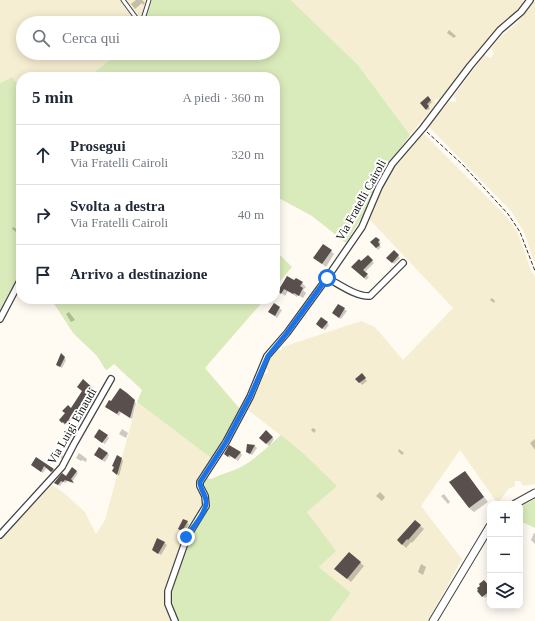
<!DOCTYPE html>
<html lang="it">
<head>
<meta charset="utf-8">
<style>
  :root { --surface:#fff; --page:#f2f2f3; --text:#1f2937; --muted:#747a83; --line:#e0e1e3 }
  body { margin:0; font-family:"Times New Roman",serif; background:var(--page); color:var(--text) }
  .controls { position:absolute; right:12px; bottom:12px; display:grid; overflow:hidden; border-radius:8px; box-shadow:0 2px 10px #0003 }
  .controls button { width:36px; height:36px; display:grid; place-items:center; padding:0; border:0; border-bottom:1px solid var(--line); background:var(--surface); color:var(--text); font:20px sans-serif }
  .stop { position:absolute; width:12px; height:12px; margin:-9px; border:3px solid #1a73e8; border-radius:50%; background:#fff }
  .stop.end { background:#1a73e8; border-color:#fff; box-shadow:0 1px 4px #0008 }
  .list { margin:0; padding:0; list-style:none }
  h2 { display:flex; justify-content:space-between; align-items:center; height:52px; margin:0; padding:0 16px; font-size:17px }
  h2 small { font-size:13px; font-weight:400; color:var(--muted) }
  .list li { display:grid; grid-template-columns:26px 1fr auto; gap:12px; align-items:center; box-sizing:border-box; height:60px; padding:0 16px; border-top:1px solid var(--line) }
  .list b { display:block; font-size:15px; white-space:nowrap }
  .list p { margin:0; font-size:13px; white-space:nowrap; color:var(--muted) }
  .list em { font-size:13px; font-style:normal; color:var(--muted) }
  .icon { flex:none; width:22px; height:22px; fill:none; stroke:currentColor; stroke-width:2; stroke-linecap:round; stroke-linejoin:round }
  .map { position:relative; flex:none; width:535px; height:621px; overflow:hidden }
  .search { position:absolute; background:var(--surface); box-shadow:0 2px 10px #0003; left:16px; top:16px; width:264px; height:44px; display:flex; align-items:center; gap:10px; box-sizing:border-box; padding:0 14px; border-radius:22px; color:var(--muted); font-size:15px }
  .panel { position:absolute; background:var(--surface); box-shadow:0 2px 10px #0003; left:16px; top:72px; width:264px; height:232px; border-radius:16px }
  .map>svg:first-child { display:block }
</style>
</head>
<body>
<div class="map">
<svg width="535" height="621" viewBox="0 0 535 621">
  <rect width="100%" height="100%" fill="#fffbf3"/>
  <g fill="#f6eed2">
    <polygon points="0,0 120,0 135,22 134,23 23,23 23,53 115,53 111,59 88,77 21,77 21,89 12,77 0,83"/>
    <polygon points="126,0 147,0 142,17 139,16"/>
    <polygon points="291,0 522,0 524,3 521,8 498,28 439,100 436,99 434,101 436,104 410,135 358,65"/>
    <polygon points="535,0 535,261 534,261 524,232 511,211 428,126 450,101 455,102 457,99 453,97 470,74 484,55 491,58 494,53 491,48 501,36 515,25 529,8"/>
    <polygon points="422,132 506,216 518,233 531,270 535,277 535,484 523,486 520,481 515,481 515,486 508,489 498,504 460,450 421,506 462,559 428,621 330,621 351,593 319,567 335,551 307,512 336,486 302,452 248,410 263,375 268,373 268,370 265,368 266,362 276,350 282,350 282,347 361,321 375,327 403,360 453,308 369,219 382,185 394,165"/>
    <polygon points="137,402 211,458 196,480 202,496 203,506 186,532 168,584 164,598 164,605 171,621 0,621 0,540 24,513 52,485 64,493 85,512 96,534 105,520"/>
  </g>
  <g fill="#daebbb">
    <path d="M152,0H291L358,65L410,135L386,167L378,183L375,182L373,185L376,186L367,209L346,243L312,216L275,196V77H88L111,59L115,53H273V23H141C148,18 148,7 152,0Z"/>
    <polygon points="12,77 21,89 21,275 13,287 0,314 0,83"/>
    <polygon points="275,250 292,267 275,287"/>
    <polygon points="54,299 265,299 205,368 240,409 220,447 211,458 137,402 142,390 114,364 107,370 105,369 97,356 73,333 53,302"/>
    <path d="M281,435L302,452L337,486L307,512L336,551L319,567L351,593L330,621H179L171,604L170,592L181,564L185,547L208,510L209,500L204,483L206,478L211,479C221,474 231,472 241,467C256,459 268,446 281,435Z"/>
    <polygon points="535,499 535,528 520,521 520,507"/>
  </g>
  <g fill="#0003">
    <polygon points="136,0 142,0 145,3 143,5 142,3 135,9 131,4"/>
    <polygon points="449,30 456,36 454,38 447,33"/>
    <polygon points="428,97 432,102 428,106 430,109 428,110 421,103"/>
    <polygon points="13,227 17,229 16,232 12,229"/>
    <polygon points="376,238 381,243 379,245 381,247 378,250 371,242"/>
    <polygon points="331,251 334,254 326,267 318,261"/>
    <polygon points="394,251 400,258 394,264 388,258"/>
    <polygon points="368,256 374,263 364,273 369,277 366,280 353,267 361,263"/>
    <polygon points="288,278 302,283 306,287 303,290 306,293 303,298 298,295 297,297 288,291 285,296 279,291"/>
    <polygon points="492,298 495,301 494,303 490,300"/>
    <polygon points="274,305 282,310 277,318 270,312"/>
    <polygon points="338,305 347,311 341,319 335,315"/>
    <polygon points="69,312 75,320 71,322 66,314"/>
    <polygon points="327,323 329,325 325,330 319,326"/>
    <polygon points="62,355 66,360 62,368 57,365"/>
    <polygon points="364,377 367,381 362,385 357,379"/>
    <polygon points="83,381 97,394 92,399 89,397 75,420 74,418 67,425 66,423 65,425 60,420 72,409 83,391"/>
    <polygon points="127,394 136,403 132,419 121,412 119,416 106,407"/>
    <polygon points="313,428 316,430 314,433 311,430"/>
    <polygon points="122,429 128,433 126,438 119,434"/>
    <polygon points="266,432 274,439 269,446 261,438"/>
    <polygon points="107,436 109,438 105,444 97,439"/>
    <polygon points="535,439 535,450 530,443"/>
    <polygon points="248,445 255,446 257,448 252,455 250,454"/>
    <polygon points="399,449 404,453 402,455 398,451"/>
    <polygon points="56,450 63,456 62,459 54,453"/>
    <polygon points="240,452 242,455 238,461 231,456 230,458 225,454"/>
    <polygon points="79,453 87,459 86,462 82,460 81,461 76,458"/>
    <polygon points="107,453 109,455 105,462 97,457"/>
    <polygon points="37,458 53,470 55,472 53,473 47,467 43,473 34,467"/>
    <polygon points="121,459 123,461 119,476 114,470"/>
    <polygon points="72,469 78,473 72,482 73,483 67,481 66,483 63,482 60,486 55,483 66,478"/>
    <polygon points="465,472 488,502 474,512 469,508"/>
    <polygon points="380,492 385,497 382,501 376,496"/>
    <polygon points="444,494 450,502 448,504 441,496"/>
    <polygon points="415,521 424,529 412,543 411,542 406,548 398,540"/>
    <polygon points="187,522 189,524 184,533 179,528"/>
    <polygon points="534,533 535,534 535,544 531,540"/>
    <polygon points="165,543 167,545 161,555 153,550"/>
    <polygon points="349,553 364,566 351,582 339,572"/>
    <polygon points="421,564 426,567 423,575 418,572"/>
    <polygon points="490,588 490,594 485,598 478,591"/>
  </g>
  <g fill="#594f4c">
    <polygon points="428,96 431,100 427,104 429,106 426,110 420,103"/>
    <polygon points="376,237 380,240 378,242 380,245 376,248 370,242"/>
    <polygon points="323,244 332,250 322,264 313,258"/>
    <polygon points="394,250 399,255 392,263 386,258"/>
    <polygon points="368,255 373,260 363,270 368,274 364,278 351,267 359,259 361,261"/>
    <polygon points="287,276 294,280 296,278 303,282 300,286 303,288 299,296 294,293 293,294 284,289 281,294 278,291"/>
    <polygon points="274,303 280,307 275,316 268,312"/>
    <polygon points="338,304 345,308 339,318 332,313"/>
    <polygon points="321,317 328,322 322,329 316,324"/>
    <polygon points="61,353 65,357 60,367 56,365"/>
    <polygon points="362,373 366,378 359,383 355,379"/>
    <polygon points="83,379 96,391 89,398 87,396 76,412 78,413 73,418 71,417 65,424 63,422 62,423 59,420 65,413 62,411 68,405 71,408 82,391 77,387"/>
    <polygon points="120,388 127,393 135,400 130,418 119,411 117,414 105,407 109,400 111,401"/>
    <polygon points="99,429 108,435 102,443 94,437"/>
    <polygon points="266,430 273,437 266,444 259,438"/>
    <polygon points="247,444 255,445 250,454 246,452"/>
    <polygon points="229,445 241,452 235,459 229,455 228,457 224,454"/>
    <polygon points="99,447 108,453 102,460 94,455"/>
    <polygon points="117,455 122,458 117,475 112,471 114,467 112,466"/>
    <polygon points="36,457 54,469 51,472 44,466 41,472 31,465"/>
    <polygon points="72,467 77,471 71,479 74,483 65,480 63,482 61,481 58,485 54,483 62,473 66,476"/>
    <polygon points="465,471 484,497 469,508 449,482"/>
    <polygon points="183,519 188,521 182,531 178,529"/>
    <polygon points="415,520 421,525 408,540 407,539 402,545 397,540"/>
    <polygon points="157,538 165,542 158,554 152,550"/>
    <polygon points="349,552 361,562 347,579 334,569"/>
    <polygon points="484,580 490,587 490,591 482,597 477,591 478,590 477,588 480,586 479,584"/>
  </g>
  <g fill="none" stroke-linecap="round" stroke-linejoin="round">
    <defs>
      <polyline id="service" points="123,0 137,19 141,20 143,19 149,0"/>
      <g id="minor">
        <path d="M327,278C339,284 356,297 370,296L403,263"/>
        <polyline points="0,319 21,279"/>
        <polyline points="0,535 62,467 74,444 111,379"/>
        <polyline points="175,621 168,604 168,591 187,537 206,506 205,496 200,486 200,482 226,442 250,397 267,356 287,333 327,278 362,227 379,187 392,164 423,128 470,66 500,30 521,12 530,0"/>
      </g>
      <g id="tertiary">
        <polyline points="515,504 535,493"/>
        <polyline points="433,621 490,526"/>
      </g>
    </defs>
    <use href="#service" stroke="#434343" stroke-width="5"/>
    <use href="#minor" stroke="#434343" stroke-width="8"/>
    <use href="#tertiary" stroke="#434343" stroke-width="9"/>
    <polyline stroke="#323232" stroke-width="1" stroke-dasharray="4 2" stroke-linecap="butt" points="427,132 463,165 508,214 520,232 535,271"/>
    <use href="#service" stroke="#fff" stroke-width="3"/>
    <use href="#minor" stroke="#fff" stroke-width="5.5"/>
    <use href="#tertiary" stroke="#fff" stroke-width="7"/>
  </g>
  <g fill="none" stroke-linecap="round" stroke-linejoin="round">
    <path stroke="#1a73e8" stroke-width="5" d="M186,537C192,528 208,511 206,500C205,494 200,489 200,482L226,442L250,397L268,356L287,333L327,278"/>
  </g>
  <g text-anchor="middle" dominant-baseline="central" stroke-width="4" stroke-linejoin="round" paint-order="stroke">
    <g font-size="12" fill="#101010" stroke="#fff">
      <text transform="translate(361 200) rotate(-61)">Via Fratelli Cairoli</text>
      <text transform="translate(72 426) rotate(-60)">Via Luigi Einaudi</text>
    </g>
  </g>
</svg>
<div class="controls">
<button>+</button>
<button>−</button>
<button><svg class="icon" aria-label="layers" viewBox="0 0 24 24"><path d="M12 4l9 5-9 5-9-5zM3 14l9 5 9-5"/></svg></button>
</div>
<div class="stop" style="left:327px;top:278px"></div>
<div class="stop end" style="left:186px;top:537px"></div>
<div class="search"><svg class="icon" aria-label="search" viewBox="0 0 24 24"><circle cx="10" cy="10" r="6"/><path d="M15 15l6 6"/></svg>Cerca qui</div>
<section class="panel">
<h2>5 min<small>A piedi · 360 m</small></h2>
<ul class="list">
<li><svg class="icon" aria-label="ahead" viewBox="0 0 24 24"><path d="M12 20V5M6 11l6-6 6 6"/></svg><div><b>Prosegui</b><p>Via Fratelli Cairoli</p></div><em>320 m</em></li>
<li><svg class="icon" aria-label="right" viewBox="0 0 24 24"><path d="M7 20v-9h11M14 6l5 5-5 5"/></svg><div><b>Svolta a destra</b><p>Via Fratelli Cairoli</p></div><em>40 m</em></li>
<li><svg class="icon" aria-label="arrive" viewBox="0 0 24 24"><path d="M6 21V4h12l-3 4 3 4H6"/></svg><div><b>Arrivo a destinazione</b></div></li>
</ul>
</section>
</div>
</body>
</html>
